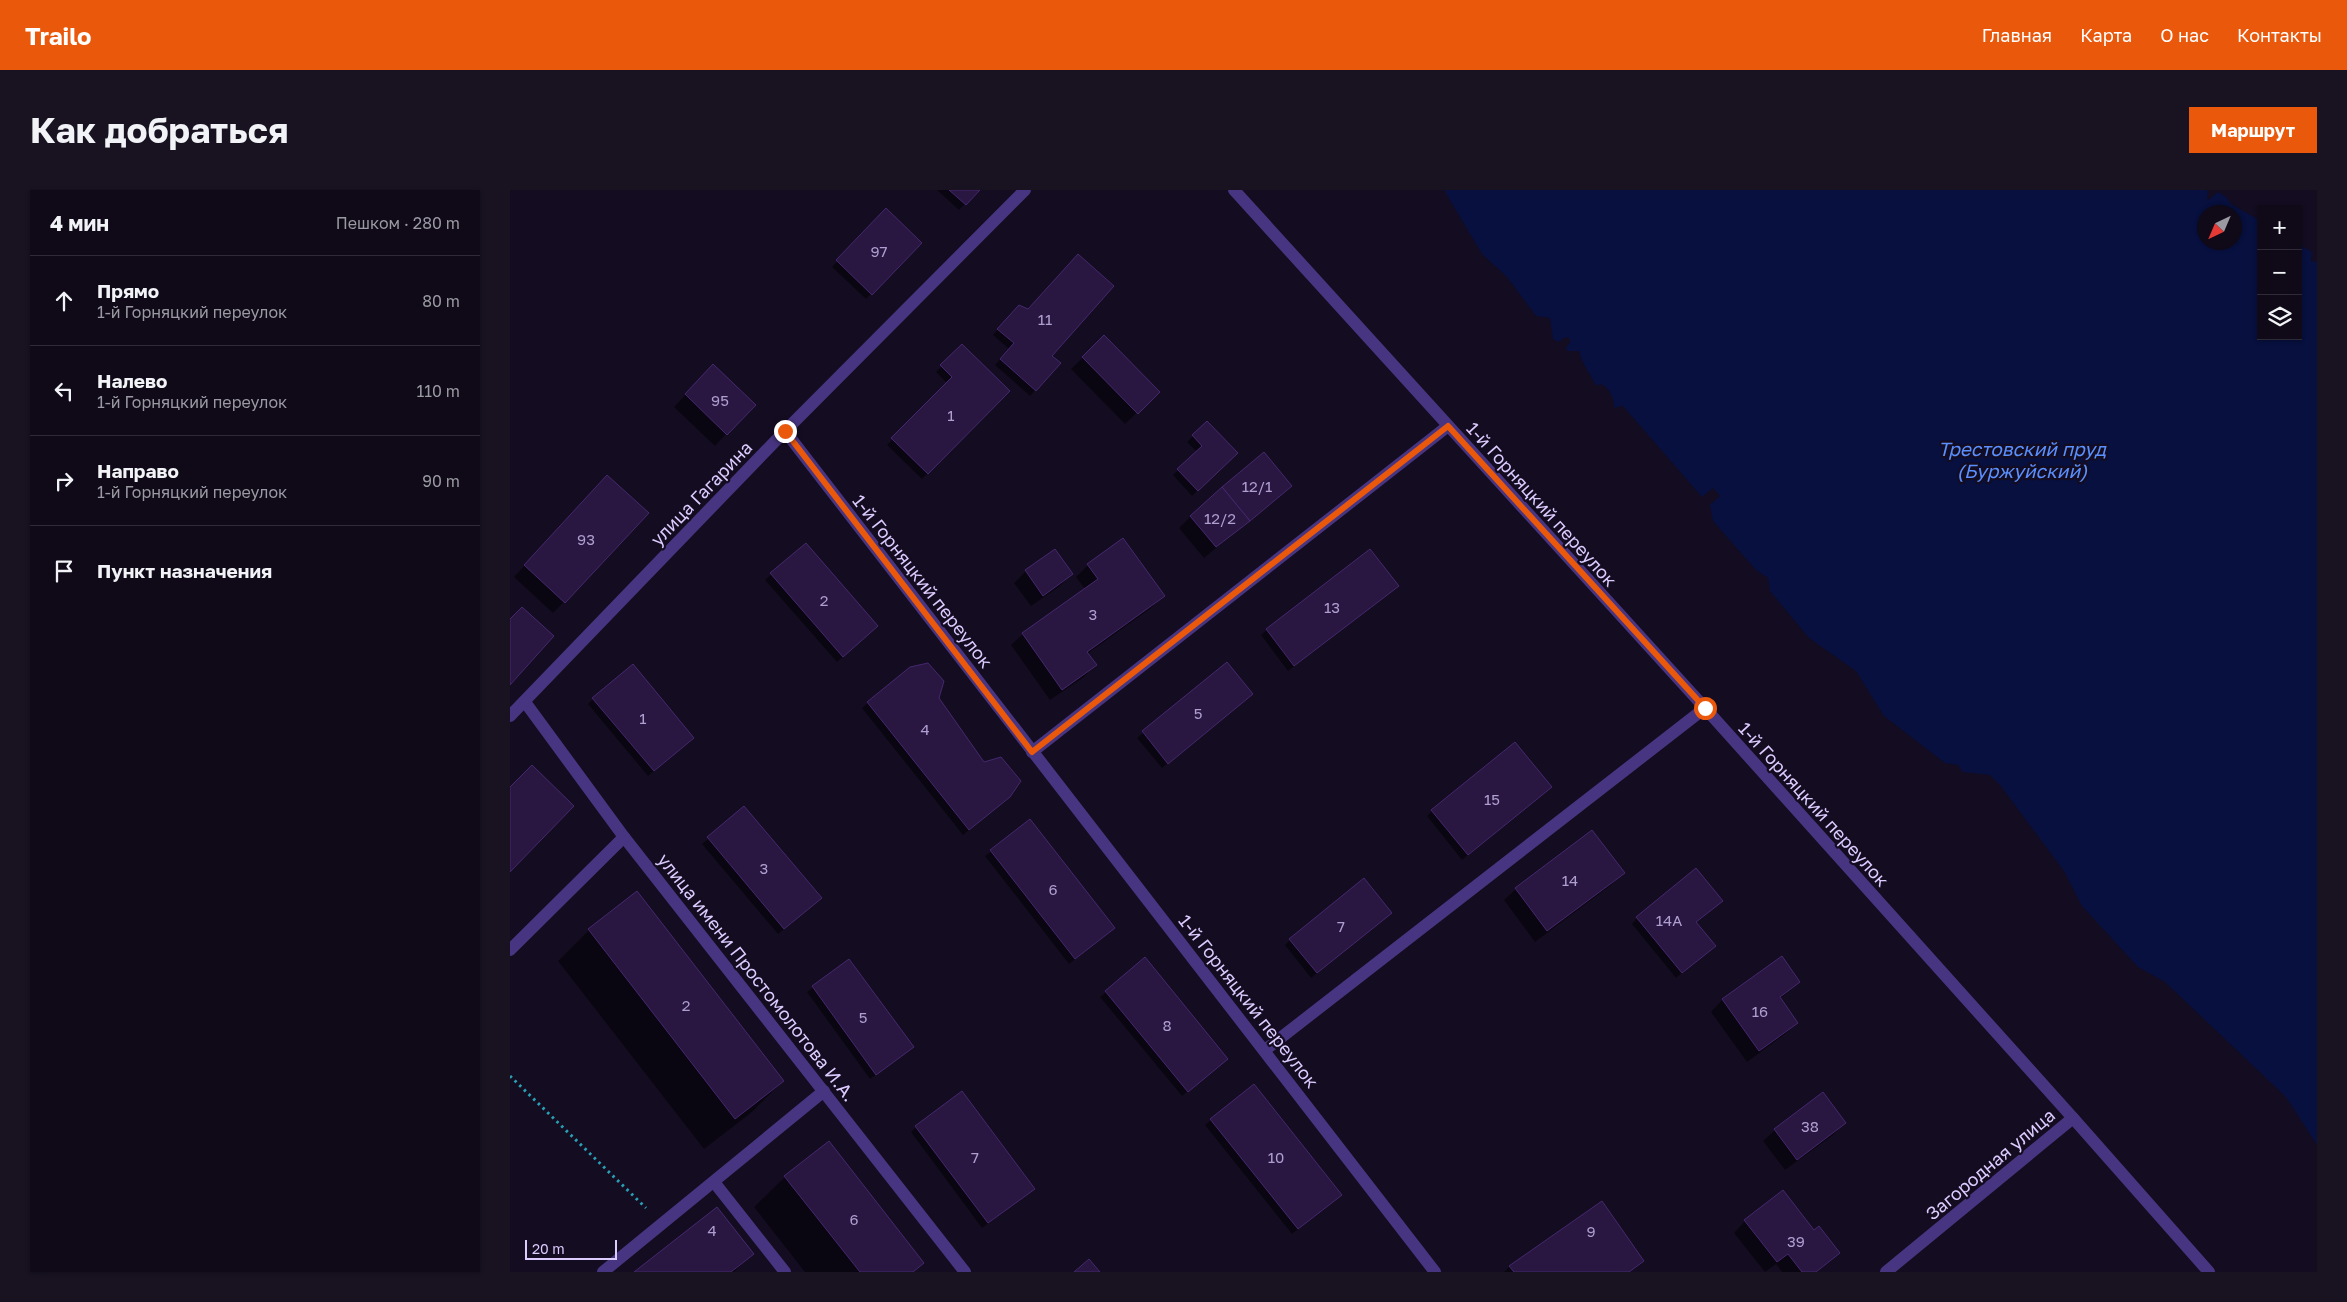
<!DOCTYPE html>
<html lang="ru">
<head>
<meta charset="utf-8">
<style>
  :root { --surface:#0f0918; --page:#181221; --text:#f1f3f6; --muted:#9b9aa2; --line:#2f2a37; --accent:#ea580c }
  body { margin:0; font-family:"Golos Text",sans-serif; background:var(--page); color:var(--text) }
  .controls { position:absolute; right:15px; top:15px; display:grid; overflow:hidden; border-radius:0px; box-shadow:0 1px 4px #0004 }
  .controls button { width:45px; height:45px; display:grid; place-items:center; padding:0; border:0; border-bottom:1px solid var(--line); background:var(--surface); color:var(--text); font:25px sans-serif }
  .compass { position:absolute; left:1687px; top:15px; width:45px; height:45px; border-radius:50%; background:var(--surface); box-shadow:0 1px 4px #0004; rotate:224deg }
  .scale { position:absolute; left:15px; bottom:12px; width:92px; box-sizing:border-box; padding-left:5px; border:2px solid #dccbff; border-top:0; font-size:14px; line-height:18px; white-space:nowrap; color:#dccbff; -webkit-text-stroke:4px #140c20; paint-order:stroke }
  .stop { position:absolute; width:15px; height:15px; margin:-11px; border:4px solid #ea580c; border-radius:50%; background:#fff }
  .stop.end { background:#ea580c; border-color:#fff; box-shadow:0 1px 5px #0008 }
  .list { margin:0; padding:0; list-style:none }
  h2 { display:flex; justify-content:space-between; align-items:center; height:65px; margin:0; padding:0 20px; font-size:21px }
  h2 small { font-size:16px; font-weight:400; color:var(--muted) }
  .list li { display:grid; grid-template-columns:32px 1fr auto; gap:15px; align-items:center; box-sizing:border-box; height:90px; padding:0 20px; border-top:1px solid var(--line) }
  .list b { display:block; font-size:19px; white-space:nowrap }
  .list p { margin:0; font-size:16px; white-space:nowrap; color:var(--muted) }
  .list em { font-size:16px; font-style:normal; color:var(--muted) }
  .icon { flex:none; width:28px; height:28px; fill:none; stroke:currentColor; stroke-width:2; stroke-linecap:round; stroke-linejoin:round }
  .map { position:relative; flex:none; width:1807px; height:1082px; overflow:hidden; border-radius:0px }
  header { display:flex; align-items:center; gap:30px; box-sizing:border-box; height:70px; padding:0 25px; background:var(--accent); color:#fff }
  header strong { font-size:24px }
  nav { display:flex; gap:28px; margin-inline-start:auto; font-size:18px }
  .intro { display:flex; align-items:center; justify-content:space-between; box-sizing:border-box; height:120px; padding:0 30px }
  h1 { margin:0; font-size:35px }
  .button { padding:12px 22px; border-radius:0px; background:var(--accent); color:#fff; font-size:18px; font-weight:700 }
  main { display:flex; gap:30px; padding:0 30px }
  aside { flex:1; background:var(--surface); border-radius:0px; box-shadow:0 1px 4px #0004 }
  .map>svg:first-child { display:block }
</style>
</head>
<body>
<header>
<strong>Trailo</strong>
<nav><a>Главная</a><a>Карта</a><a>О нас</a><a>Контакты</a></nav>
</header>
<div class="intro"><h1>Как добраться</h1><a class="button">Маршрут</a></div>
<main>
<aside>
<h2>4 мин<small>Пешком · 280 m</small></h2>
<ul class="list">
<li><svg class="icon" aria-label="ahead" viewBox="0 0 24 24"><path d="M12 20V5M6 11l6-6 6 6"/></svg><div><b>Прямо</b><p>1-й Горняцкий переулок</p></div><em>80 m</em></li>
<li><svg class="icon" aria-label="left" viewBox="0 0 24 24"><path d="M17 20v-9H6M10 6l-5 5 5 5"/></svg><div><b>Налево</b><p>1-й Горняцкий переулок</p></div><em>110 m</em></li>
<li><svg class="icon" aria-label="right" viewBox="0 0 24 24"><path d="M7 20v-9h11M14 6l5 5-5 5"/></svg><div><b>Направо</b><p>1-й Горняцкий переулок</p></div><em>90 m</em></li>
<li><svg class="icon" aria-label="arrive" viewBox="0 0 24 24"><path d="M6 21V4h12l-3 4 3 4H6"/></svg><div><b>Пункт назначения</b></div></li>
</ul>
</aside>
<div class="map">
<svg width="1807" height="1082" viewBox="0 0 1807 1082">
  <rect width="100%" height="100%" fill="#140c20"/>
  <path fill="#07103e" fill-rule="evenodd" d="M934,0H1695L1698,1L1697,11L1708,2L1716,7L1721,14L1751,31V146H1788V54L1802,62L1801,71L1807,72V955L1776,907L1655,792L1628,777L1572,716L1554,681L1490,595L1480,585L1453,582L1448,575L1435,573L1374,526L1346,481L1299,448L1260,401L1258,388L1246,380L1203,331L1200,315L1210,306L1203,298L1192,307L1113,216L1104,218C1105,209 1099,196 1090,194L1086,196C1080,182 1073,177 1069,161H1057L1056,158L1060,152V149L1056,147L1048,152L1043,149L1040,128L1026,126L997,87L972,64ZM1694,22H1724V52H1694Z"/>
  <g fill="#0007">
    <polygon points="427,0 468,0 449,20"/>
    <polygon points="376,20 410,53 356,109 322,77"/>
    <polygon points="503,122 549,173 520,206 485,175 499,159 483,145"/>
    <polygon points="594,147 648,202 615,234 561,179"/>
    <polygon points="452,156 498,201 412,289 377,255 437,193 426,182"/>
    <polygon points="192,187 216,244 205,256 164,217"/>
    <polygon points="697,233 726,263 682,306 663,285 687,262 677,252"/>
    <polygon points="780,295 694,368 669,338 681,326"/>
    <polygon points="86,298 54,412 43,423 4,387"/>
    <polygon points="613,350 653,406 641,418 577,464 585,475 574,487 540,510 501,455 513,444 575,399 566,387 578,375"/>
    <polygon points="295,354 361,442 327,472 255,390"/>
    <polygon points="545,361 561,384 550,396 521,416 504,393 516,381"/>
    <polygon points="882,401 778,481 751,445 757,440"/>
    <polygon points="717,474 736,509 652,578 627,548"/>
    <polygon points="83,509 177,553 138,586 78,514"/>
    <polygon points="427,509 493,612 453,645 352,518 358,513"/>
    <polygon points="1035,602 952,670 917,626 922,621"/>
    <polygon points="234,618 304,713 268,744 192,654"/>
    <polygon points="520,631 598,743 559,774 475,666"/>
    <polygon points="1082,642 1113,683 1101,695 1025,752 994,710 1006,699"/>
    <polygon points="126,703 273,891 242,922 194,959 48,771 79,740"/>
    <polygon points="1206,716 1185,733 1199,761 1166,788 1122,734 1127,728"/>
    <polygon points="875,728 801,788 775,755 780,750"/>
    <polygon points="1272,768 1289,792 1270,809 1287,833 1275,844 1237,872 1201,822 1212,810"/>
    <polygon points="635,769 711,874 672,906 590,807"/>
    <polygon points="339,771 402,857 360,889 297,802"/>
    <polygon points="701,930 824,1010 782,1044 695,935"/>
    <polygon points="1334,933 1323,945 1275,980 1253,951 1265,940"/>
    <polygon points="406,937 517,1004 472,1038 401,942"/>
    <polygon points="275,987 413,1073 403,1082 295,1082 244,1017"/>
    <polygon points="1235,1031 1304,1042 1329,1063 1307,1082 1272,1082 1266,1074 1255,1082 1224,1043"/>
    <polygon points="242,1063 224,1082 126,1082"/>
    <polygon points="1133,1071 1119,1082 994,1082 1000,1076"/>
  </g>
  <g fill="#291742" stroke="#45286f">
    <polygon points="439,0 470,0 456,15"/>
    <polygon points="376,18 412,53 362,105 326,70"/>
    <polygon points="568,64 604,96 542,166 551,173 526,201 490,169 504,153 487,139 509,115 518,119"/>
    <polygon points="594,145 650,202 628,224 572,167"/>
    <polygon points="452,154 500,201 418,284 381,248 442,187 430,175"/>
    <polygon points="203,174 246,215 217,245 175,204"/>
    <polygon points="697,231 728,263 688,301 667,279 692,256 682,245"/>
    <polygon points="754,262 782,296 740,331 712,297"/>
    <polygon points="97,285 139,323 55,413 14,375"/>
    <polygon points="712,297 740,331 706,357 680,326"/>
    <polygon points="613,348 655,406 577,462 587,475 552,500 512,443 588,389 577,374"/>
    <polygon points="296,353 368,436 333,467 260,383"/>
    <polygon points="545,359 563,384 533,406 515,380"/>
    <polygon points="860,359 889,396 784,476 756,439"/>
    <polygon points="12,417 44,446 0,495 0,429"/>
    <polygon points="717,472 743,504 658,574 632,541"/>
    <polygon points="418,473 434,491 429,508 474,572 491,567 511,591 500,607 459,640 357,512 400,477"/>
    <polygon points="123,474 184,548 144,581 82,508"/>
    <polygon points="1005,552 1042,597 958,665 921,620"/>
    <polygon points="22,575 64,616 0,682 0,597"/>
    <polygon points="234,616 312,708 274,739 197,647"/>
    <polygon points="520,629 605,738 565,769 480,660"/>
    <polygon points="1082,640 1115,683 1037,741 1005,698"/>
    <polygon points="1186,678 1213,711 1186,732 1206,756 1172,783 1126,727"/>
    <polygon points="854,688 882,723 807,783 779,749"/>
    <polygon points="127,701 274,891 225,929 78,739"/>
    <polygon points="1272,766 1290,792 1270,807 1288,833 1249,861 1212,809"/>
    <polygon points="635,767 718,869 678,902 595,801"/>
    <polygon points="339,769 404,857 366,885 302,796"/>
    <polygon points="744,894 832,1005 788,1039 700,929"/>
    <polygon points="452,901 525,999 478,1033 405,936"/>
    <polygon points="1313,902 1336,933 1287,970 1264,939"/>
    <polygon points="319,951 414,1073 403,1082 350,1082 274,986"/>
    <polygon points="1273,1000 1304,1040 1309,1036 1330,1063 1306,1082 1292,1082 1278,1064 1267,1072 1234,1030"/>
    <polygon points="1092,1011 1134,1071 1119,1082 1004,1082 999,1076"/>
    <polygon points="207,1017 244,1064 221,1082 124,1082"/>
    <polygon points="579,1069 590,1082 564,1082"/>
  </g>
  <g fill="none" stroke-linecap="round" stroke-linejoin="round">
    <polyline stroke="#29a0b5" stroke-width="3" stroke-dasharray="2.5 4" stroke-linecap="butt" points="0,886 136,1018"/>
    <g stroke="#483581" stroke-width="12">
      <polyline points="724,0 1195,518 1563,928"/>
      <polyline points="275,241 925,1082"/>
      <polyline points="15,512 114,647 455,1082"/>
      <polyline points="0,526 275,241 515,0"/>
      <polyline points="522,562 938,236"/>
      <polyline points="0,760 114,647"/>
      <polyline points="755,860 1195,518"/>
      <polyline points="204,992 275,1082"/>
      <polyline points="93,1082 314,901"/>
      <polyline points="1376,1082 1563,928 1699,1082"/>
    </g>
  </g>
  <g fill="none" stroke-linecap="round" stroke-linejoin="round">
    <polyline stroke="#ea580c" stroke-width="6" points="275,241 522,562 938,236 1195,518"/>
  </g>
  <g text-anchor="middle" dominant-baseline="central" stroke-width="4.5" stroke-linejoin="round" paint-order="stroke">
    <g font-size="15" fill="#af9ed0">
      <text x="369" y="61">97</text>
      <text x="535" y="129">11</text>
      <text x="210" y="210">95</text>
      <text x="441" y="225">1</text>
      <text x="747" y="296">12/1</text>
      <text x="710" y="328">12/2</text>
      <text x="76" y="349">93</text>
      <text x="314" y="410">2</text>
      <text x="822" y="417">13</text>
      <text x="583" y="424">3</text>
      <text x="688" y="523">5</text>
      <text x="133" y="528">1</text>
      <text x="415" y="539">4</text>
      <text x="982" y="609">15</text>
      <text x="254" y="678">3</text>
      <text x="1060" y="690">14</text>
      <text x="543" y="699">6</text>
      <text x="1159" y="730">14А</text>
      <text x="831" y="736">7</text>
      <text x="176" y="815">2</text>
      <text x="1250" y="821">16</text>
      <text x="353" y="827">5</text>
      <text x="657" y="835">8</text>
      <text x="1300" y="936">38</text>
      <text x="465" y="967">7</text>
      <text x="766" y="967">10</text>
      <text x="344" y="1029">6</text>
      <text x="202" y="1040">4</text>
      <text x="1081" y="1041">9</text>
      <text x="1286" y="1051">39</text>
    </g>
    <g font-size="18" fill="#dccbff" stroke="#140c20">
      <text transform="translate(191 303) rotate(-46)">улица Гагарина</text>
      <text transform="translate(1032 314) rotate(48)">1-й Горняцкий переулок</text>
      <text transform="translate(413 391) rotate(52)">1-й Горняцкий переулок</text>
      <text transform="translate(1304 614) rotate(48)">1-й Горняцкий переулок</text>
      <text transform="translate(247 787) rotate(52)">улица имени Простомолотова И.А.</text>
      <text transform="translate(739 811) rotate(52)">1-й Горняцкий переулок</text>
      <text transform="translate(1480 974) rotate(-40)">Загородная улица</text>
    </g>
    <g font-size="19" font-style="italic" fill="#598fff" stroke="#140c20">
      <text x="1512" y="258">Трестовский пруд<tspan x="1512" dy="22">(Буржуйский)</tspan></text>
    </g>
  </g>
</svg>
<div class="controls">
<button>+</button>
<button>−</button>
<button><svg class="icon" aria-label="layers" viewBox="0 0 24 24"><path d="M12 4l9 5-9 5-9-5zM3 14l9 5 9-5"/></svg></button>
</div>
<svg class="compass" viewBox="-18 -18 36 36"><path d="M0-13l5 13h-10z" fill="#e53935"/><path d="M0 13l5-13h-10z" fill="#9b9aa2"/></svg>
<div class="scale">20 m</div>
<div class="stop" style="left:1195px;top:518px"></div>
<div class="stop end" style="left:275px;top:241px"></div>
</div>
</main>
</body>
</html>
